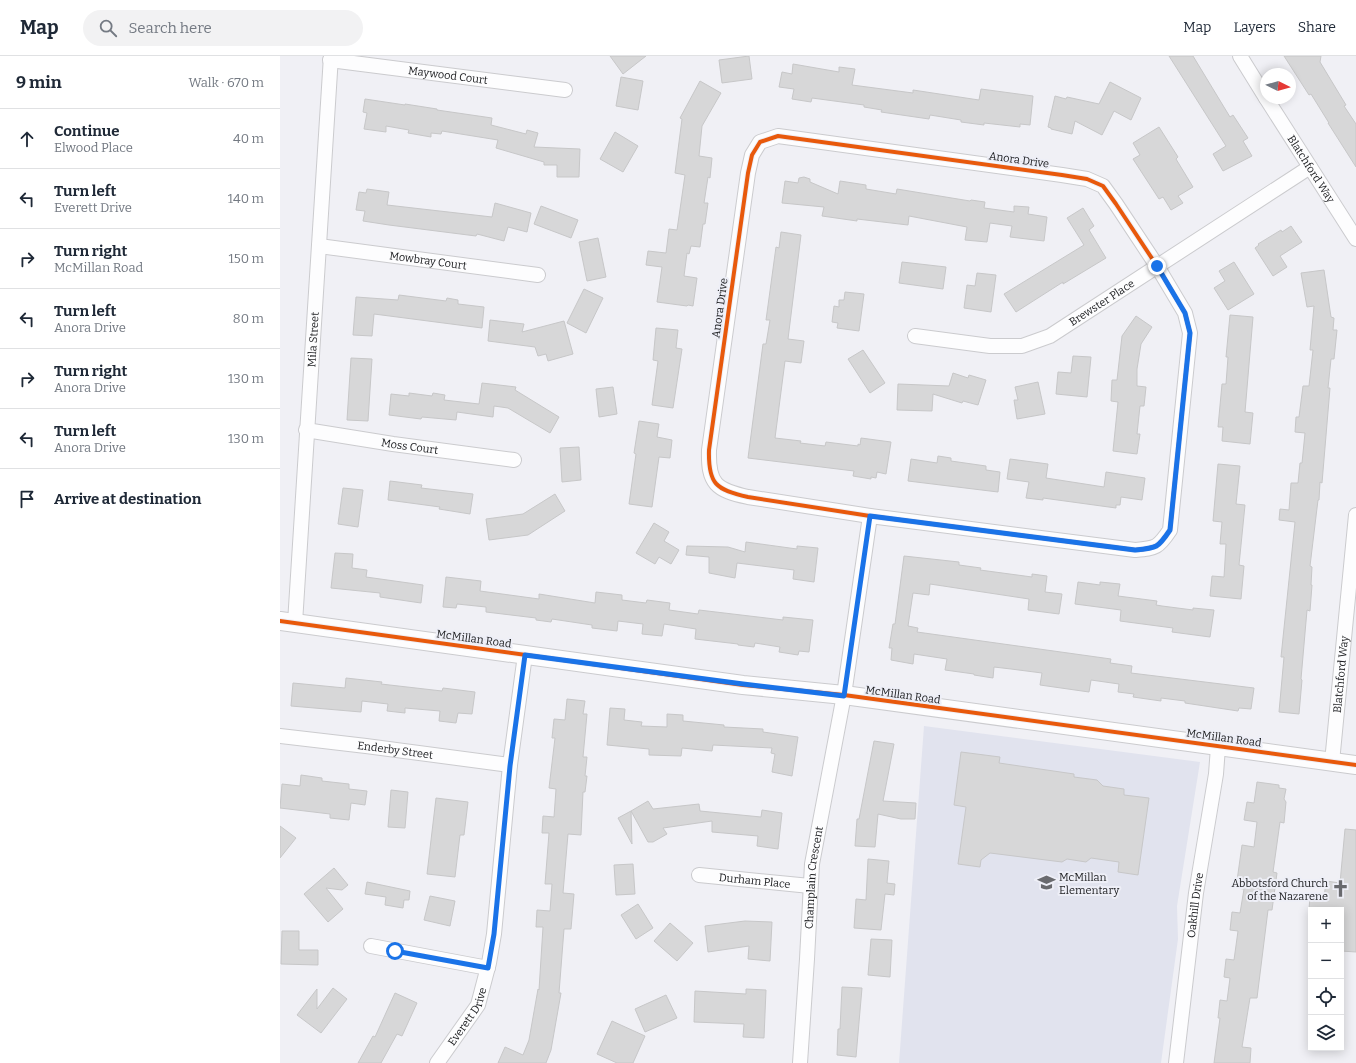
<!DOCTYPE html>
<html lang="en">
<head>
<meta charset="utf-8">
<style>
  :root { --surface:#fff; --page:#f2f2f3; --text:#1f2937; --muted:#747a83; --line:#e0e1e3 }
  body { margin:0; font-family:Bitter,serif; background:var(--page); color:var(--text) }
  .controls { position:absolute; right:12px; bottom:12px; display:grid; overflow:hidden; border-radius:0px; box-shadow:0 2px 10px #0003 }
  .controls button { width:36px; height:36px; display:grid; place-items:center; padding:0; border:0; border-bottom:1px solid var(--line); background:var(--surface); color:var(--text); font:20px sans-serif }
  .compass { position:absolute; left:980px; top:12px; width:36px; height:36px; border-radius:50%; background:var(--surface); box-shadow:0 2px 10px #0003; rotate:95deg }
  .stop { position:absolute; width:12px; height:12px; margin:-9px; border:3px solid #1a73e8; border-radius:50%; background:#fff }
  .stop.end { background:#1a73e8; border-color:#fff; box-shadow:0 1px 4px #0008 }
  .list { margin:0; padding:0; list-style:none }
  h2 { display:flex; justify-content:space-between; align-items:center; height:52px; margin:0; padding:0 16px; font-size:17px }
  h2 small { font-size:13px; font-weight:400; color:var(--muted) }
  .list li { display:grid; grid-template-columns:26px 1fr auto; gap:12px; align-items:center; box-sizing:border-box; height:60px; padding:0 16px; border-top:1px solid var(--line) }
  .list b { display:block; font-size:15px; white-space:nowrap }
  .list p { margin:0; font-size:13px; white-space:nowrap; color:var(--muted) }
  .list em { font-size:13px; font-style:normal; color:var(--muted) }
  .icon { flex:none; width:22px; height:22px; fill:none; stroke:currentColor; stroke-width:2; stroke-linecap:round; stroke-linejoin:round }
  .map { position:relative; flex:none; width:1076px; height:1007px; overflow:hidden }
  header { display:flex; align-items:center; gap:24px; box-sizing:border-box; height:56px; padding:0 20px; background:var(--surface); border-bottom:1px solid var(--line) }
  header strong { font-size:19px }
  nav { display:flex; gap:22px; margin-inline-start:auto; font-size:14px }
  .search { width:280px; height:36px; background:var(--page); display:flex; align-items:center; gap:10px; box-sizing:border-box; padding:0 14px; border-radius:22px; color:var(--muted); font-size:15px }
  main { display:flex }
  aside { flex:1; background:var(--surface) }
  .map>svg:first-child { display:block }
</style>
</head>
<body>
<header>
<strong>Map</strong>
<div class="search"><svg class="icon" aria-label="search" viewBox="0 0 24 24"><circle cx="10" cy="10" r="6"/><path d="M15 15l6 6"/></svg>Search here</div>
<nav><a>Map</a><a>Layers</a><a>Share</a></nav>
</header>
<main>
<aside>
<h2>9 min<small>Walk · 670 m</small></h2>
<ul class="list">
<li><svg class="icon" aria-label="ahead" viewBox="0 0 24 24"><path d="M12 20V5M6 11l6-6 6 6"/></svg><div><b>Continue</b><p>Elwood Place</p></div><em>40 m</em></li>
<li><svg class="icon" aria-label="left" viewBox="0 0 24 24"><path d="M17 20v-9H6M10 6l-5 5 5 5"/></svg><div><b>Turn left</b><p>Everett Drive</p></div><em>140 m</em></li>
<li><svg class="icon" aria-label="right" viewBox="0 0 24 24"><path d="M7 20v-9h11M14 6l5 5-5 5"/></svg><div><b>Turn right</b><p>McMillan Road</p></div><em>150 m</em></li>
<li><svg class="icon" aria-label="left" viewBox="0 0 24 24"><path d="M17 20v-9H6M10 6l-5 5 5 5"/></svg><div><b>Turn left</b><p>Anora Drive</p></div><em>80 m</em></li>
<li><svg class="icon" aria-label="right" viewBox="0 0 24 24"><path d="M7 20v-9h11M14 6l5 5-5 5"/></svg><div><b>Turn right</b><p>Anora Drive</p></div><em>130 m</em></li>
<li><svg class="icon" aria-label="left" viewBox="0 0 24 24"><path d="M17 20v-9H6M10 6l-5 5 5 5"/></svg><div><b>Turn left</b><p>Anora Drive</p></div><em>130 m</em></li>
<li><svg class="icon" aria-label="arrive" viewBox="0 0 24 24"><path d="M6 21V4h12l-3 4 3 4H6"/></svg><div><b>Arrive at destination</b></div></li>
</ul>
</aside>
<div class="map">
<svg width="1076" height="1007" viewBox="0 0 1076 1007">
  <rect width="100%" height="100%" fill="#f0f0f5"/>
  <polygon fill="#e1e3ee" points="644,670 920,706 897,850 898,883 881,1007 619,1007"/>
  <g fill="#d7d7d8" stroke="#c7c7c8">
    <polygon points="330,0 366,0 343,18"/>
    <polygon points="469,0 472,23 442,27 439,4"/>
    <polygon points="889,0 913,0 950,61 953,59 968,82 963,85 972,100 943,115 933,98 946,90"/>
    <polygon points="1004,0 1041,0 1040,6 1066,49 1064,50 1076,68 1076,111 1048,67 1049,67 1031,38 1029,39"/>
    <polygon points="513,8 559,16 559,11 575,13 572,29 633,37 633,34 699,44 701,33 753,40 750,69 740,68 740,71 704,67 704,69 681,66 681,64 650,59 649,63 601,56 602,54 584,51 584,49 532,42 531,46 512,43 514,33 499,31 502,16 512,18"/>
    <polygon points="341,21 363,25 358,54 336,50"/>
    <polygon points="420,25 441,37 422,70 419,100 432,102 430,122 428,121 424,147 428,147 425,168 423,168 420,191 411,190 409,198 407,197 404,220 417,222 413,250 408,249 407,250 377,246 382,211 366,209 368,195 386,197 389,173 397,174 405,119 395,117 402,63 400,62"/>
    <polygon points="830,26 861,42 851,64 834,55 822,79 795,65 792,78 771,73 771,72 768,71 775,40 786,43 787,41 819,48"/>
    <polygon points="85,43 125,49 125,48 157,53 157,54 212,62 211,69 246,78 247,74 258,77 254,91 300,93 299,121 277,121 277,109 264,109 264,106 216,92 218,84 162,75 161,78 151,77 151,81 128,77 129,74 106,70 106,76 84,73 87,57 83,56"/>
    <polygon points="879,71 898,101 896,103 913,131 898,140 903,147 891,154 883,141 879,143 853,103 860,99 853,87"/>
    <polygon points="335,76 358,90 343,116 320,103"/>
    <polygon points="524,121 530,123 530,126 558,138 560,125 586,129 586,133 616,138 617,133 690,145 691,144 705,146 704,152 734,156 734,150 749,151 748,158 767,161 764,185 730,181 732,170 710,167 707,186 685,184 687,171 629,160 628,169 577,163 577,165 542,160 544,151 502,147 505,125 518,127 519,122"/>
    <polygon points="87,133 109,136 107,149 212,161 215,147 251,157 247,176 228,171 224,185 197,178 196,180 109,169 83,165 85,155 76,154 79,136 86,137"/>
    <polygon points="261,150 298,164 291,182 254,168"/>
    <polygon points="803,152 814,170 809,174 826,202 783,228 783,226 736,256 724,238 804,189 787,162"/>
    <polygon points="1011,170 1022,186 1000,200 1007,211 993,220 975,192 979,189 978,188 1001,174 1002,176"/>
    <polygon points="501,176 521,179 508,283 524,285 521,307 505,305 495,382 521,385 520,387 545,390 546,386 578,390 578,388 580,389 581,382 611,386 606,418 597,416 596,422 591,421 591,423 573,420 574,415 468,402 483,288 486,288 490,264 486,264 496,191 499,192"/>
    <polygon points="318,182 326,221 307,225 299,186"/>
    <polygon points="622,206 666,211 663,233 619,227"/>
    <polygon points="954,206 974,238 948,254 934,232 945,225 939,215"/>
    <polygon points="1044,214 1051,261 1054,262 1053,274 1057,274 1054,303 1051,303 1048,332 1050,332 1042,427 1040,426 1039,444 1038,444 1030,510 1032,511 1031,529 1032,529 1030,555 1027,554 1021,623 1022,624 1019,658 999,656 1004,601 1001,601 1015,466 999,464 1000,453 1009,454 1011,427 1018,427 1020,407 1022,407 1025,377 1015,376 1016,361 1019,361 1023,330 1029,330 1033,294 1030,294 1034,250 1027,251 1021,217"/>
    <polygon points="697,217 716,219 711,256 684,252 687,229 695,230"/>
    <polygon points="304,233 323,242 306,277 287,267"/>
    <polygon points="565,236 584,238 579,275 557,272 558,267 552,266 554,250 559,251 559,244 564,244"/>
    <polygon points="119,239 166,245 167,242 178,244 178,248 204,251 202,272 94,258 92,280 73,279 76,241 118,244"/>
    <polygon points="950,259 973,261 965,356 973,357 970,388 942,385 943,371 938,371 942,328 946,328 948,301 946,301"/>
    <polygon points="856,260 872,271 861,288 857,313 857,330 866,331 864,350 860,350 857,378 860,378 857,398 833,395 838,346 831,345 832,324 837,324 842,280"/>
    <polygon points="210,264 244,268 242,276 284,265 293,298 268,305 266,298 258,300 255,291 208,285"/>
    <polygon points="376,272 398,274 396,292 402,293 393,352 372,349 378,305 373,304"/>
    <polygon points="583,294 605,327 590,337 568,303"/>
    <polygon points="793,300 811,301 807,341 776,338 778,316 791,317"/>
    <polygon points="71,302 92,303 88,365 67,364"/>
    <polygon points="673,317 688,322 689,319 706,324 698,349 683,345 682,347 653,338 652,355 617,354 618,328 669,330"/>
    <polygon points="758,326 765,358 737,363 734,344 738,344 735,331"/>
    <polygon points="202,327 236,331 235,334 279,361 270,377 228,352 214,350 213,361 177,356 176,364 142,361 141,363 109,359 111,338 129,340 129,337 152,340 153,337 165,339 164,344 199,348"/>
    <polygon points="333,331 337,358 319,361 316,333"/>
    <polygon points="359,365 379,368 377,381 392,384 390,402 379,401 372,451 349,448 356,398 354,397"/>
    <polygon points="299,391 301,424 282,426 280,392"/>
    <polygon points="658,400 671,402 671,405 706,410 706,414 720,416 718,436 628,425 631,403 657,407"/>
    <polygon points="730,403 768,408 766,422 824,431 826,416 865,422 862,444 841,441 840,449 836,449 836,452 763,442 763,444 746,442 749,426 727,423"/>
    <polygon points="938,408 960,410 956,448 965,449 959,509 964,510 961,543 930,540 932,520 944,521 946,488 940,488 942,466 933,465"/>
    <polygon points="110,425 142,429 141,432 193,438 190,458 159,453 160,451 108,444"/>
    <polygon points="63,432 83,434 78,471 58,468"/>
    <polygon points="275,438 285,455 248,479 209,484 206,463 243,458"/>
    <polygon points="374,467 389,476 384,485 399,494 391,508 379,501 375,508 356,497"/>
    <polygon points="466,486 517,493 517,490 538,492 534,526 513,523 514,514 457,507 455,522 429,517 429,501 406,499 407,490 448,491 465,496"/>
    <polygon points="55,497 73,498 72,512 87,514 86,521 143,529 141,547 100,541 100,537 51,532"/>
    <polygon points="624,500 679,506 679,509 701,512 700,514 752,521 752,518 767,520 765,536 782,538 779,558 748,554 749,543 650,528 649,539 633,537 628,570 638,572 637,576 831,603 830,607 852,610 851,617 974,632 971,653 959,652 958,655 905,647 905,645 881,642 881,645 853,641 854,638 838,636 839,628 811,624 809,636 760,629 762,617 731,613 714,611 713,622 694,619 694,618 665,614 667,603 634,598 633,608 611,604 612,592 609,592 613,568 615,568"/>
    <polygon points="166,521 201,525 200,535 259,543 259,538 315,547 316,536 342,539 342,544 366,547 367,544 390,547 389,554 418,558 419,554 503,564 503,561 533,564 529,596 519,595 518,599 499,596 500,591 475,587 474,591 458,589 458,588 415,583 416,573 384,568 382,580 362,578 363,568 338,565 337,575 312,572 312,569 272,563 271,566 256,564 256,562 206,556 206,551 177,548 176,552 163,551"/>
    <polygon points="798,526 820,529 820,526 840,528 838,540 877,545 876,549 882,550 913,554 913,552 934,554 930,581 892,576 893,572 840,565 841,554 795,548"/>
    <polygon points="66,622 102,626 101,628 162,635 163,632 195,636 192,658 178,657 176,667 159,665 160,655 125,652 125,657 107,655 108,648 82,645 81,656 11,650 13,627 65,632"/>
    <polygon points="287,643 305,645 303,658 307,658 303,701 307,701 305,720 307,720 305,736 303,736 301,779 288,778 283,837 294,838 291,873 284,873 279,937 281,937 271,994 266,1007 218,1007 225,991 243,999 249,984 258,933 259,934 263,871 256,871 257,854 270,855 272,828 265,828 269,777 262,777 263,760 274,761 276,733 269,732 275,682 272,682 274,663 285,664"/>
    <polygon points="330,652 345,653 344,664 362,666 361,670 387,671 387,658 403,659 403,665 444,669 444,671 483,673 483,676 518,681 512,720 492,716 495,698 491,697 492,692 433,689 432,695 402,692 401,700 369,699 369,693 327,689"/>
    <polygon points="594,685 614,688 603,745 636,747 635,763 621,763 598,758 595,791 575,790 577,763 579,763"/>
    <polygon points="681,696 720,701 719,707 794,718 794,721 817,724 823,730 844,733 844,739 869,742 858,819 838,816 839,806 811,802 806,806 787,803 782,806 710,797 701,804 700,811 678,808 686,751 674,749"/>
    <polygon points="21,719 42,722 42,725 69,728 69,733 87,735 85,749 71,747 69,764 50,762 50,758 0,752 2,728 20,730"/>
    <polygon points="977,726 999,729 999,732 1006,733 1004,743 1006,746 1004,767 1000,766 993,816 997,817 992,854 988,854 977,942 970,942 962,991 971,992 970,1007 934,1007 940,962 938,962 940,944 947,945 950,922 944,921 946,903 954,904 958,875 950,874 952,856 960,857 964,833 956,832 962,789 974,791 977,766 964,764 967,746 974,747"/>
    <polygon points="111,734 128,736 125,772 108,771"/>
    <polygon points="156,742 188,746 184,779 180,779 175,821 147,818"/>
    <polygon points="368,745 373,753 419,748 420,755 481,761 482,754 502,757 498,793 477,790 478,780 432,776 432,765 383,772 387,778 373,786 368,786 351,755"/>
    <polygon points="351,755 352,788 338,762"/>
    <polygon points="0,770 16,782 0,802"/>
    <polygon points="1065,773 1076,774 1076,896 1061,895 1061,854 1029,854 1030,840 1044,842 1046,825 1060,827"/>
    <polygon points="588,803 609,805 607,827 615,828 614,839 605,838 601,874 574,872 576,843 586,844"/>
    <polygon points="353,808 355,838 336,839 334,809"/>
    <polygon points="54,812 68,829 62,834 46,832 63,853 48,866 24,838"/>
    <polygon points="87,826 130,835 129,844 124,844 123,852 105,849 106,841 85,838"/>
    <polygon points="150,840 175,845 170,870 144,864"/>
    <polygon points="358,848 373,872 356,883 341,859"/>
    <polygon points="465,865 492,866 490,905 468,903 469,890 428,896 425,870"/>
    <polygon points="390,867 413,887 397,905 374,885"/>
    <polygon points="2,875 19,875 19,894 38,894 38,909 1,908"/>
    <polygon points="591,883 612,884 610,921 588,919"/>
    <polygon points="562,931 582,932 576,1001 557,999 558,973 560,973"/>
    <polygon points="53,932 67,943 41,977 17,959 37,933 37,953"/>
    <polygon points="466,933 486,934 484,982 463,981 464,968 414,966 415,935 466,938"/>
    <polygon points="115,937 137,947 122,980 117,978 101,1007 78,1007 93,980 95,981"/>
    <polygon points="386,939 397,962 365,976 355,953"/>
    <polygon points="332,965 365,980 353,1007 337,1007 317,998"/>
  </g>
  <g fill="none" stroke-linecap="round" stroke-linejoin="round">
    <defs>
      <g id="minor">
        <polyline points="960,0 986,42"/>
        <path id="s1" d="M50,4L285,34"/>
        <path id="s2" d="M986,42L1076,183"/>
        <path d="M498,80L782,119L807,123L823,130L836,148L877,210L905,257L910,277L890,474C878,492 876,492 855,494L590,460L468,441C436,434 428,428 429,394L468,117L472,99L480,86Z"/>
        <path id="s3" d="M39,190L258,219"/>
        <path id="s4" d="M635,280L710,290H742L770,280L1030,111"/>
        <path id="s5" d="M26,374L113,388L234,404"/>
        <path id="s6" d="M15,567L51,0"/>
        <path id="s7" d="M0,680L86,690L230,709"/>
        <path id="s8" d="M1052,706L1076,459"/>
        <path id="s9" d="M419,819L530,830"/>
        <polyline points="91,890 208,912"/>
        <path id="s10" d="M157,1007L198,949L209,907L214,878L230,709L245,599"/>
        <path id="s11" d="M520,1007L527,903L532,808L564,639L590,460"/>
        <path id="s12" d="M896,1007L916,837L936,718L938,691"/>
      </g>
      <polyline id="tertiary" points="0,565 463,629 564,639 1076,709"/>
    </defs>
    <use href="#minor" stroke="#cbcbce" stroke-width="16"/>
    <use href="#tertiary" stroke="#cbcbce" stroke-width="20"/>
    <use href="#minor" stroke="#fdfdfe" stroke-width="14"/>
    <use href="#tertiary" stroke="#fdfdfe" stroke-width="18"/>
    <defs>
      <g id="cycleway">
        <path d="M498,80L782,119L807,123L823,130L836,148L877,210L905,257L910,277L890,474C878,492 876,492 855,494L590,460L468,441C436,434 428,428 429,394L468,117L472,99L480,86Z"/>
        <polyline points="0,565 463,629 564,639 1076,709"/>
      </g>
    </defs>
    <use href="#cycleway" stroke="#eeeff7" stroke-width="6"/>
    <use href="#cycleway" stroke="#e8590c" stroke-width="4"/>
  </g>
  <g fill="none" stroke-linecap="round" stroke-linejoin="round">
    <path stroke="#1a73e8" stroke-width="5" d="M115,895L208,912L214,878L230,710L245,599L463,628L564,640L590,460L855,494C877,492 878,492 890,474L910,277L905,257L877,210"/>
  </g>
  <defs>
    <symbol id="school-bare" viewBox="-9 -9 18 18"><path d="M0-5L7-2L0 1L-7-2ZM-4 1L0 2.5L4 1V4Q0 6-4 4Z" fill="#696a6e" stroke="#eeeff7" stroke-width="2.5" paint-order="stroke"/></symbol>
    <symbol id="church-bare" viewBox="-9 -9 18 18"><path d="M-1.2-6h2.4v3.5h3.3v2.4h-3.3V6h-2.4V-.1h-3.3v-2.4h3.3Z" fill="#696a6e" stroke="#eeeff7" stroke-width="2.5" paint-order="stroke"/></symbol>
  </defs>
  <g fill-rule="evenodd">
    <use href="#school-bare" x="754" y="814" width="25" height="25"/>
    <use href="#church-bare" x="1048" y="820" width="25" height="25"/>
  </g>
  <g text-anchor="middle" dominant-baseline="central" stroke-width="4" stroke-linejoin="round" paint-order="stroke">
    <g font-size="11" fill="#212225" stroke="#eeeff7">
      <text stroke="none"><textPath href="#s1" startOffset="119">Maywood Court</textPath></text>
      <text transform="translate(739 104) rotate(8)">Anora Drive</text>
      <text stroke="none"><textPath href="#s2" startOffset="84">Blatchford Way</textPath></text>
      <text stroke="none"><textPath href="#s3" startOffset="110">Mowbray Court</textPath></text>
      <text stroke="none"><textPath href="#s4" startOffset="199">Brewster Place</textPath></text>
      <text transform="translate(440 252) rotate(-82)">Anora Drive</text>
      <text stroke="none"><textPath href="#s6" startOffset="284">Mila Street</textPath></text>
      <text stroke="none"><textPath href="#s5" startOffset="105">Moss Court</textPath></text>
      <text transform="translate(194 583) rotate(8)">McMillan Road</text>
      <text stroke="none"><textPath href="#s8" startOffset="88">Blatchford Way</textPath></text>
      <text transform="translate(623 639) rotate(8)">McMillan Road</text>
      <text transform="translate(944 682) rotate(8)">McMillan Road</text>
      <text stroke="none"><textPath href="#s7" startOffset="116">Enderby Street</textPath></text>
      <text stroke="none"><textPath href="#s11" startOffset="186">Champlain Crescent</textPath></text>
      <text stroke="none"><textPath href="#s9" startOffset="56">Durham Place</textPath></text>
      <text stroke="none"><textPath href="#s12" startOffset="159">Oakhill Drive</textPath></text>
      <text stroke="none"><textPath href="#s10" startOffset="56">Everett Drive</textPath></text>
    </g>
    <g font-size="11" fill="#212225" stroke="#eeeff7" text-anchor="start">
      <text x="779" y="821">McMillan<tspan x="779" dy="13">Elementary</tspan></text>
      <text x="1048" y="827" text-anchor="end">Abbotsford Church<tspan x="1048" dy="13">of the Nazarene</tspan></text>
    </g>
  </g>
</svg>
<div class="controls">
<button>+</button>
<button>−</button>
<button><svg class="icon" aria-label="locate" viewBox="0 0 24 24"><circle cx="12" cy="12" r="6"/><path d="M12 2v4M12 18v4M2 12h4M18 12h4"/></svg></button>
<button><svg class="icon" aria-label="layers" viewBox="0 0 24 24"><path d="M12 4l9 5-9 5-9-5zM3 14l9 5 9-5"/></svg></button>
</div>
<svg class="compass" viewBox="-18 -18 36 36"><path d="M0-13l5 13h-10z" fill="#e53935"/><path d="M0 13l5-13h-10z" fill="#747a83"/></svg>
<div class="stop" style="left:115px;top:895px"></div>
<div class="stop end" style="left:877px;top:210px"></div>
</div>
</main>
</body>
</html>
